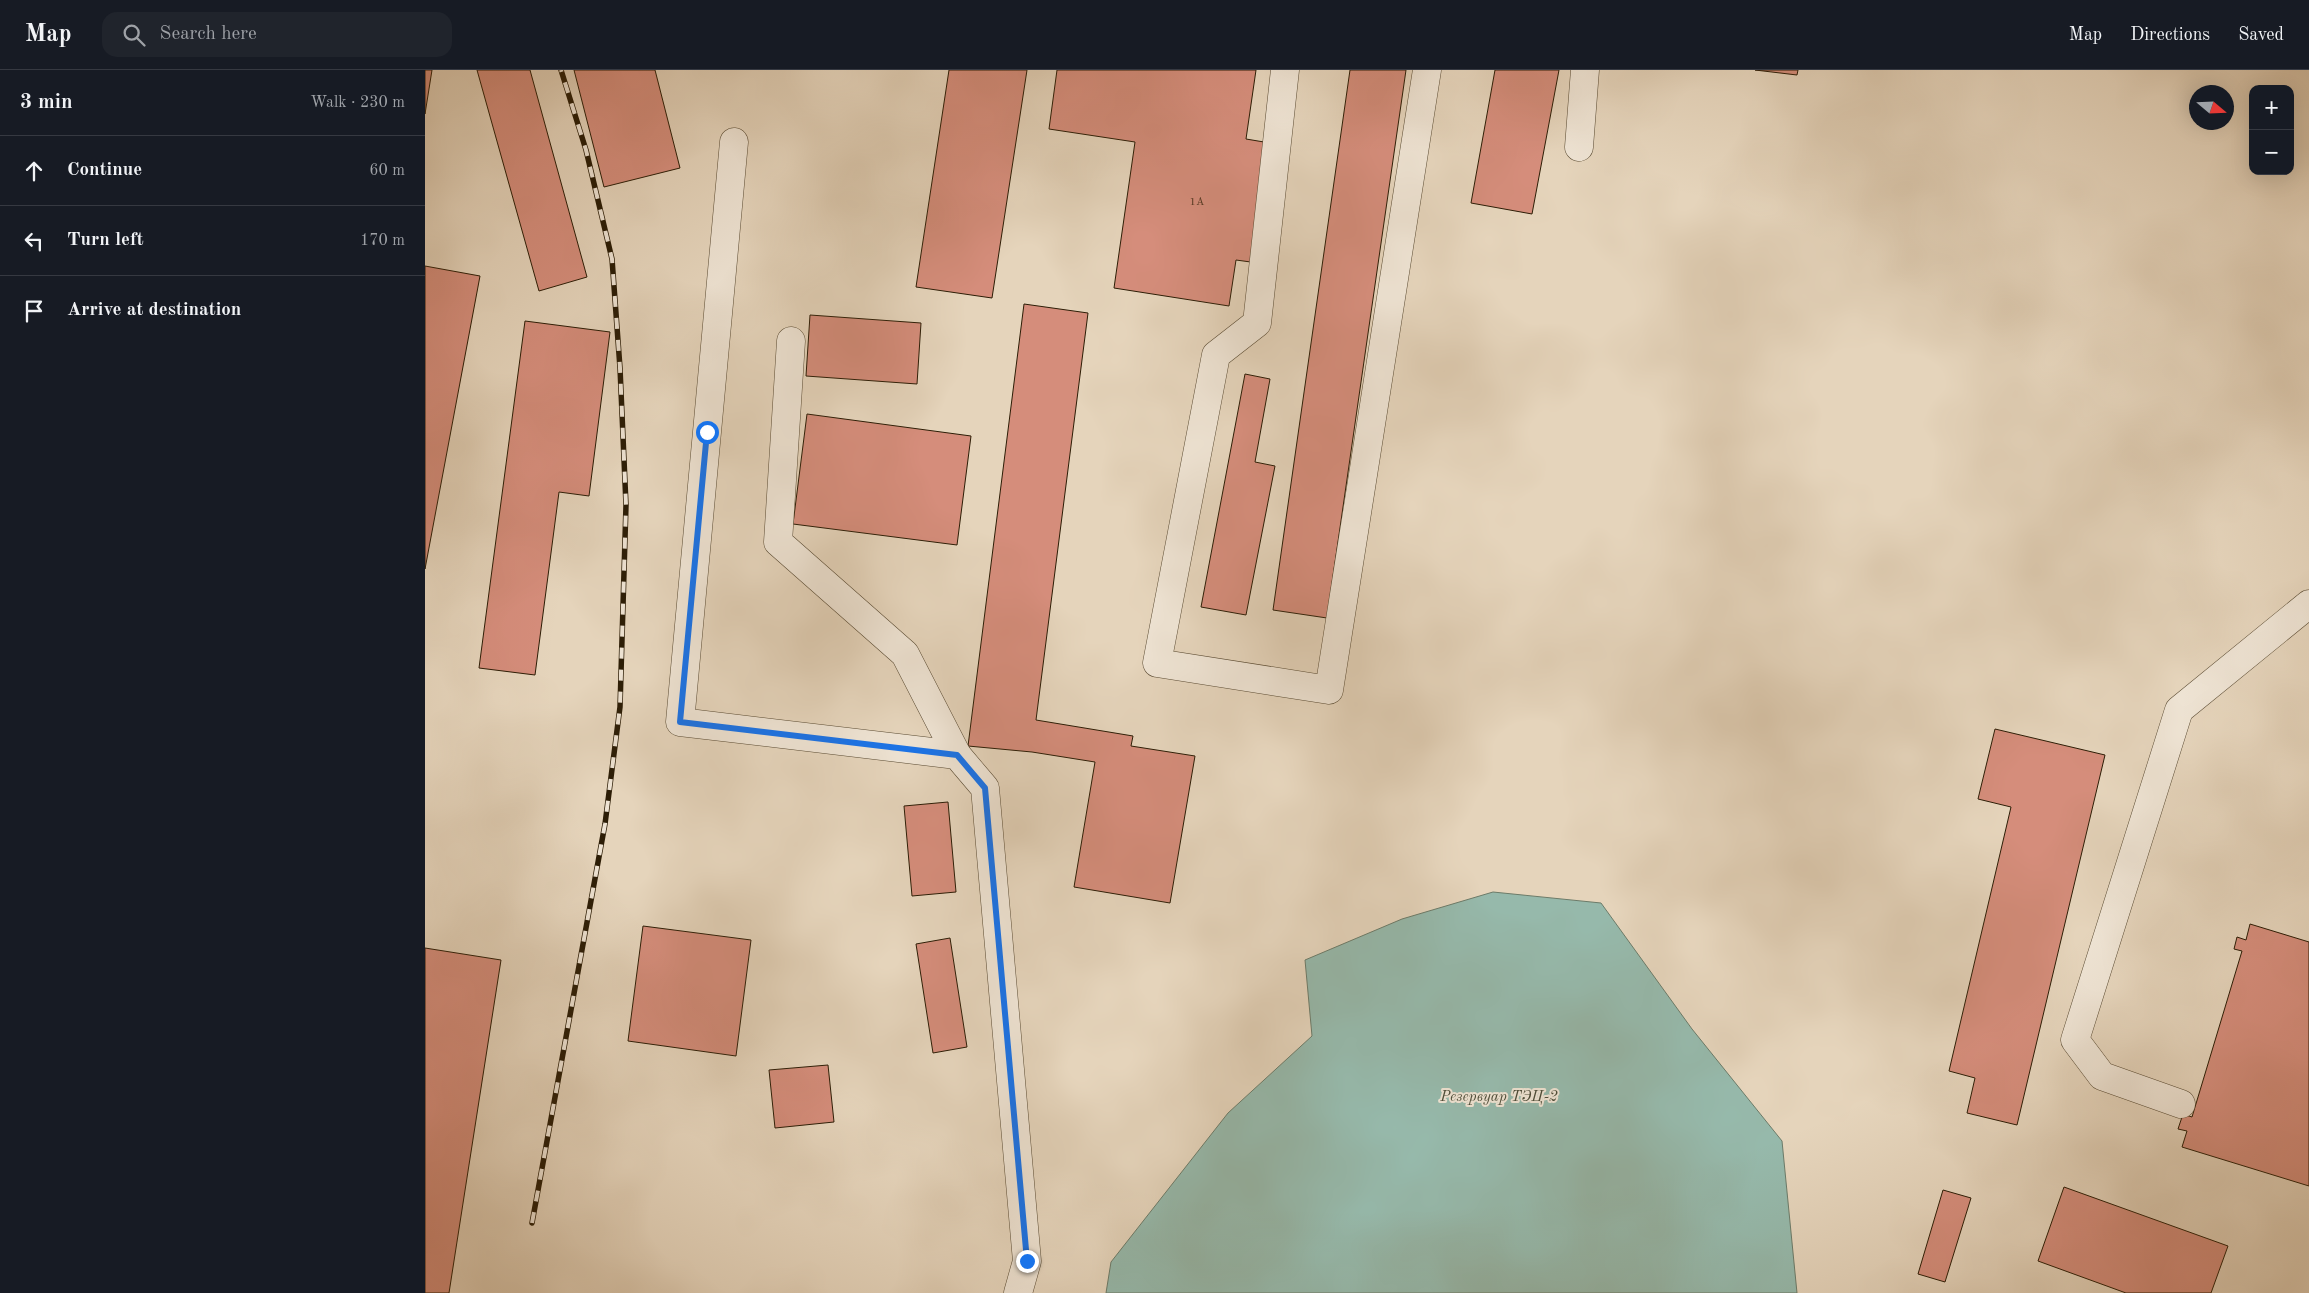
<!DOCTYPE html>
<html lang="en">
<head>
<meta charset="utf-8">
<style>
  :root { --surface:#171b24; --page:#20242c; --text:#f1f3f6; --muted:#9ea1a6; --line:#363941 }
  body { margin:0; font-family:"Old Standard TT",serif; background:var(--page); color:var(--text) }
  .controls { position:absolute; right:15px; top:15px; display:grid; overflow:hidden; border-radius:10px; box-shadow:0 5px 20px #0002 }
  .controls button { width:45px; height:45px; display:grid; place-items:center; padding:0; border:0; border-bottom:1px solid var(--line); background:var(--surface); color:var(--text); font:25px sans-serif }
  .compass { position:absolute; left:1764px; top:15px; width:45px; height:45px; border-radius:50%; background:var(--surface); box-shadow:0 5px 20px #0002; rotate:109deg }
  .stop { position:absolute; width:15px; height:15px; margin:-11px; border:4px solid #1a73e8; border-radius:50%; background:#fff }
  .stop.end { background:#1a73e8; border-color:#fff; box-shadow:0 1px 5px #0008 }
  .list { margin:0; padding:0; list-style:none }
  h2 { display:flex; justify-content:space-between; align-items:center; height:65px; margin:0; padding:0 20px; font-size:21px }
  h2 small { font-size:16px; font-weight:400; color:var(--muted) }
  .list li { display:grid; grid-template-columns:32px 1fr auto; gap:15px; align-items:center; box-sizing:border-box; height:70px; padding:0 20px; border-top:1px solid var(--line) }
  .list b { display:block; font-size:19px; white-space:nowrap }
  .list em { font-size:16px; font-style:normal; color:var(--muted) }
  .icon { flex:none; width:28px; height:28px; fill:none; stroke:currentColor; stroke-width:2; stroke-linecap:round; stroke-linejoin:round }
  .map { position:relative; flex:none; width:1884px; height:1223px; overflow:hidden }
  header { display:flex; align-items:center; gap:30px; box-sizing:border-box; height:70px; padding:0 25px; background:var(--surface); border-bottom:1px solid var(--line) }
  header strong { font-size:24px }
  nav { display:flex; gap:28px; margin-inline-start:auto; font-size:18px }
  .search { width:350px; height:45px; background:var(--page); display:flex; align-items:center; gap:12px; box-sizing:border-box; padding:0 18px; border-radius:15px; color:var(--muted); font-size:19px }
  main { display:flex }
  aside { flex:1; background:var(--surface) }
  .map>svg:first-child { display:block }
</style>
</head>
<body>
<header>
<strong>Map</strong>
<div class="search"><svg class="icon" aria-label="search" viewBox="0 0 24 24"><circle cx="10" cy="10" r="6"/><path d="M15 15l6 6"/></svg>Search here</div>
<nav><a>Map</a><a>Directions</a><a>Saved</a></nav>
</header>
<main>
<aside>
<h2>3 min<small>Walk · 230 m</small></h2>
<ul class="list">
<li><svg class="icon" aria-label="ahead" viewBox="0 0 24 24"><path d="M12 20V5M6 11l6-6 6 6"/></svg><div><b>Continue</b></div><em>60 m</em></li>
<li><svg class="icon" aria-label="left" viewBox="0 0 24 24"><path d="M17 20v-9H6M10 6l-5 5 5 5"/></svg><div><b>Turn left</b></div><em>170 m</em></li>
<li><svg class="icon" aria-label="arrive" viewBox="0 0 24 24"><path d="M6 21V4h12l-3 4 3 4H6"/></svg><div><b>Arrive at destination</b></div></li>
</ul>
</aside>
<div class="map">
<svg width="1884" height="1223" viewBox="0 0 1884 1223">
  <rect width="100%" height="100%" fill="#e5d4bb"/>
  <filter id="stains"><feTurbulence type="fractalNoise" baseFrequency=".004" numOctaves="4"/><feColorMatrix values="0 0 0 0 .2 0 0 0 0 .09 0 0 0 0 .02 0 0 0 .5 -.17"/></filter>
  <radialGradient id="worn" r=".72"><stop offset=".6" stop-color="#630" stop-opacity="0"/><stop offset="1" stop-color="#630" stop-opacity=".3"/></radialGradient>
  <polygon fill="#96b9ab" stroke="#6c7b69" points="1068,822 1176,833 1267,959 1357,1071 1372,1223 681,1223 686,1192 803,1043 887,966 880,890 977,849"/>
  <g fill="#d58d7b" stroke="#2c1d06">
    <polygon points="0,0 7,0 0,44"/>
    <polygon points="52,0 105,0 162,207 114,221"/>
    <polygon points="149,0 230,0 255,98 179,117"/>
    <polygon points="524,0 602,0 567,228 491,217"/>
    <polygon points="632,0 831,0 821,69 851,74 833,193 811,190 804,236 689,218 710,72 624,59"/>
    <polygon points="925,0 981,0 902,548 848,540"/>
    <polygon points="1070,0 1134,0 1107,144 1046,133"/>
    <polygon points="1330,0 1373,0 1372,5"/>
    <polygon points="0,196 55,206 0,499"/>
    <polygon points="599,234 663,243 611,650 708,666 706,676 770,686 745,833 649,817 670,692 607,682 543,676"/>
    <polygon points="385,245 496,253 492,314 381,306"/>
    <polygon points="100,251 185,262 164,426 134,422 110,605 54,598"/>
    <polygon points="820,304 845,309 830,392 850,396 821,545 776,537"/>
    <polygon points="382,344 546,366 532,475 368,454"/>
    <polygon points="1570,659 1680,685 1592,1055 1542,1043 1550,1008 1524,1001 1586,737 1553,729"/>
    <polygon points="523,732 531,822 487,826 479,736"/>
    <polygon points="1825,854 1884,872 1884,1116 1757,1077 1762,1061 1753,1059 1758,1044 1767,1047 1817,881 1809,879 1812,867 1821,870"/>
    <polygon points="218,856 326,870 311,986 203,971"/>
    <polygon points="525,868 542,977 508,983 491,874"/>
    <polygon points="0,878 76,890 24,1223 0,1223"/>
    <polygon points="403,995 409,1052 350,1058 344,1000"/>
    <polygon points="1639,1117 1803,1176 1786,1223 1701,1223 1613,1191"/>
    <polygon points="1518,1120 1546,1128 1520,1212 1493,1204"/>
  </g>
  <g fill="none" stroke-linecap="round" stroke-linejoin="round">
    <defs>
      <g id="minor">
        <polyline points="860,0 832,253 791,285 732,593 904,620 1002,0"/>
        <polyline points="309,72 255,652 532,685 560,718 602,1191 593,1223"/>
        <polyline points="1154,77 1160,0"/>
        <polyline points="366,271 353,472 480,584 532,685"/>
        <polyline points="1756,1034 1677,1006 1650,970 1754,640 1884,534"/>
      </g>
    </defs>
    <use href="#minor" stroke="#5a4b33" stroke-width="29"/>
    <use href="#minor" stroke="#eee3d3" stroke-width="28"/>
    <defs>
      <polyline id="rail" points="107,1153 180,754 195,637 201,435 195,298 187,189 161,80 136,0"/>
    </defs>
    <use href="#rail" stroke="#2c1d06" stroke-width="5.5"/>
    <use href="#rail" stroke="#eee3d3" stroke-width="4" stroke-dasharray="11" stroke-linecap="butt"/>
  </g>
  <g fill="none" stroke-linecap="round" stroke-linejoin="round">
    <polyline stroke="#1a73e8" stroke-width="6" points="282,362 255,652 532,685 560,718 602,1191"/>
  </g>
  <g text-anchor="middle" dominant-baseline="central" stroke-width="4" stroke-linejoin="round" paint-order="stroke">
    <g font-size="11" fill="#563923">
      <text x="772" y="132">1А</text>
    </g>
    <g font-size="15" font-style="italic" fill="#4c4c38" stroke="#eee3d3">
      <text x="1074" y="1027">Резервуар ТЭЦ-2</text>
    </g>
  </g>
  <rect width="100%" height="100%" filter="url(#stains)"/>
  <rect width="100%" height="100%" fill="url(#worn)"/>
</svg>
<div class="controls">
<button>+</button>
<button>−</button>
</div>
<svg class="compass" viewBox="-18 -18 36 36"><path d="M0-13l5 13h-10z" fill="#e53935"/><path d="M0 13l5-13h-10z" fill="#9ea1a6"/></svg>
<div class="stop" style="left:282px;top:362px"></div>
<div class="stop end" style="left:602px;top:1191px"></div>
</div>
</main>
</body>
</html>
